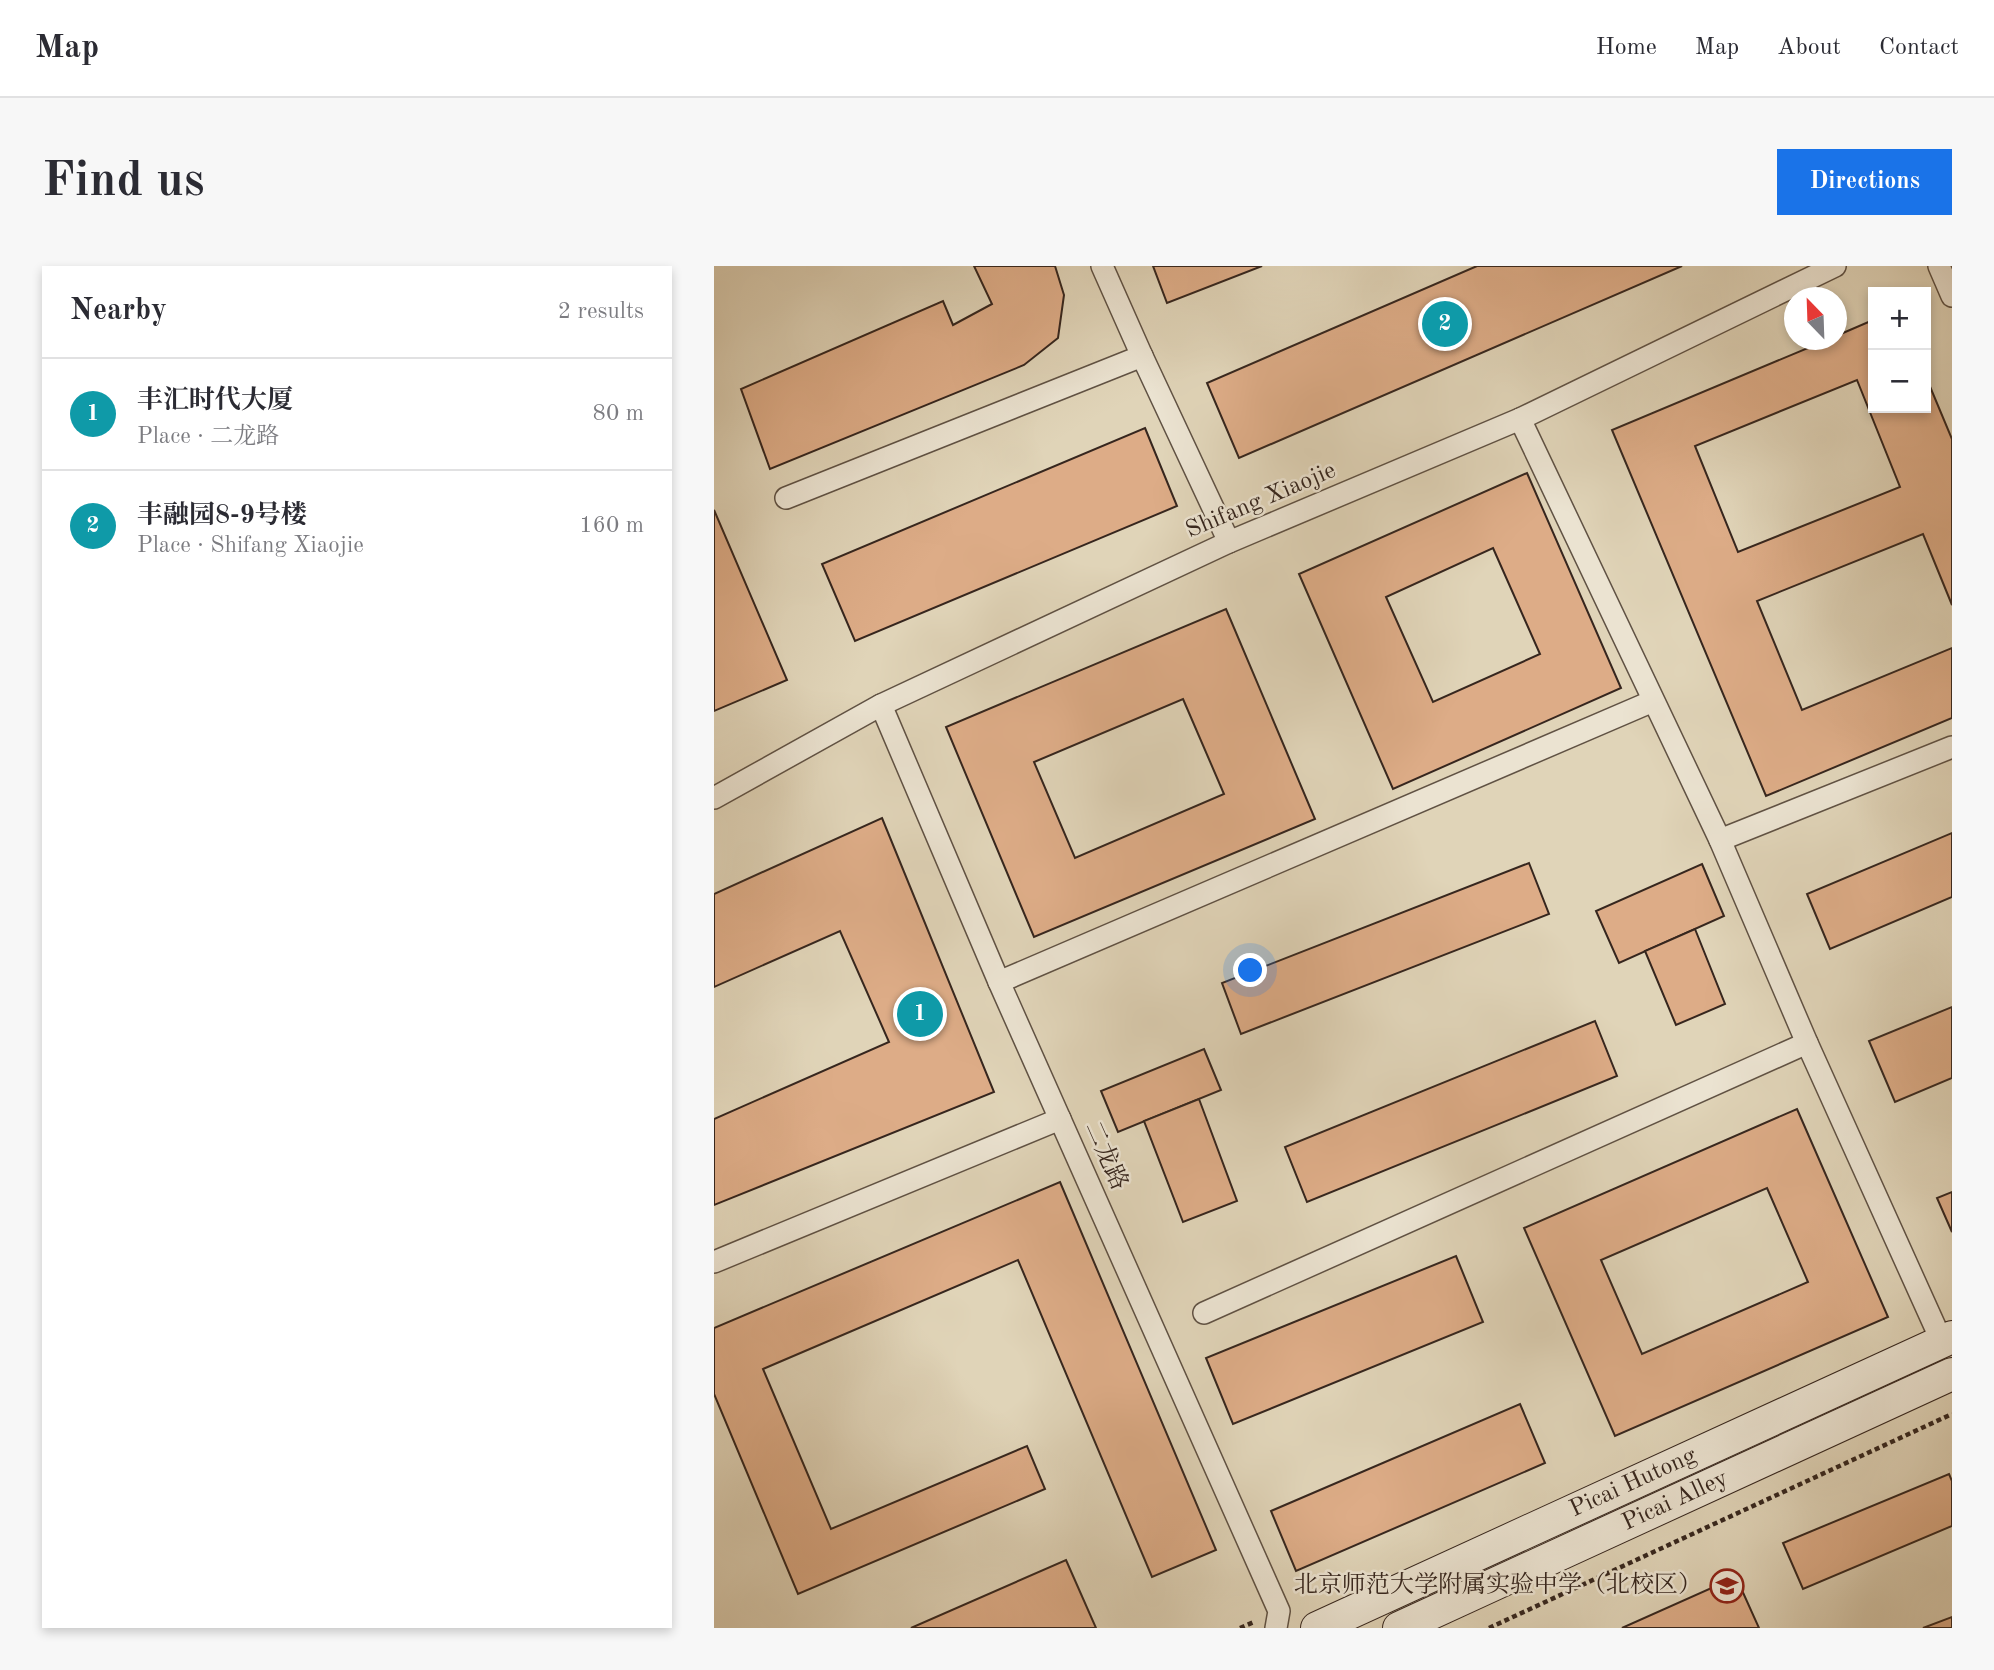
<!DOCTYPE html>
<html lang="en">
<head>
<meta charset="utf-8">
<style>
  :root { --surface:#fff; --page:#f7f7f7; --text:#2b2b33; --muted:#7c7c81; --line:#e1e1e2; --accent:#1a73e8 }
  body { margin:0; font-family:"Old Standard TT","Noto Serif SC",serif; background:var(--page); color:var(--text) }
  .controls { position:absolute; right:21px; top:21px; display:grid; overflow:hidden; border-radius:0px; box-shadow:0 4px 10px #0003 }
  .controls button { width:63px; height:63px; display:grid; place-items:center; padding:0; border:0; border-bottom:2px solid var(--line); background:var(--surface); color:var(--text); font:35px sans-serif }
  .compass { position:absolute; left:1070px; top:21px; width:63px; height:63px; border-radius:50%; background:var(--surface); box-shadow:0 4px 10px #0003; rotate:337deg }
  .you { position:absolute; left:537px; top:705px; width:24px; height:24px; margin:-18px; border:5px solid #fff; border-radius:50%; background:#1a73e8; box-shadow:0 0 0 10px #1a73e833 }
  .badge { display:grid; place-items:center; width:46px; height:46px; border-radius:50%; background:var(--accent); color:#fff; font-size:23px; font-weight:700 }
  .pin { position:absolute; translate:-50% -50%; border:4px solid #fff; box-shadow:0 2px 7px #0006 }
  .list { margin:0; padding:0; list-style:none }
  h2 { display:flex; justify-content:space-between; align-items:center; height:91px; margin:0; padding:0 28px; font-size:30px }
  h2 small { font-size:23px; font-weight:400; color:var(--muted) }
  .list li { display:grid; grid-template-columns:46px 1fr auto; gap:21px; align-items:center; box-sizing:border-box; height:112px; padding:0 28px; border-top:2px solid var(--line) }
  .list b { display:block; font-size:26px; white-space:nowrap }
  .list p { margin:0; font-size:23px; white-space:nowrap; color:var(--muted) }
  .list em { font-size:23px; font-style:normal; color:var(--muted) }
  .map { position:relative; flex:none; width:1238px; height:1362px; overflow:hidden; border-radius:0px }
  header { display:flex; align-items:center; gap:42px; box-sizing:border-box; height:98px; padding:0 35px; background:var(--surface); border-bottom:2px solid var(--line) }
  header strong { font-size:33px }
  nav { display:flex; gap:38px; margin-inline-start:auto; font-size:24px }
  .intro { display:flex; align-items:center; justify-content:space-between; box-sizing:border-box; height:168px; padding:0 42px }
  h1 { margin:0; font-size:49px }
  .button { padding:18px 32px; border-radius:0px; background:var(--accent); color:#fff; font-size:24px; font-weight:700 }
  main { display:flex; gap:42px; padding:0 42px }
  aside { flex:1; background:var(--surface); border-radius:0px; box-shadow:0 4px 10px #0003 }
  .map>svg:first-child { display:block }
</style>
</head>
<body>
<header>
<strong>Map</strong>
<nav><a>Home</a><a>Map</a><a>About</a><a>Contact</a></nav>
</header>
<div class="intro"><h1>Find us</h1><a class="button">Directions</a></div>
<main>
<aside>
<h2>Nearby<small>2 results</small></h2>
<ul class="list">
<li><span class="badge" style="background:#0f9aa8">1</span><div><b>丰汇时代大厦</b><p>Place · 二龙路</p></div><em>80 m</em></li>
<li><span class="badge" style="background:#0f9aa8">2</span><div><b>丰融园8-9号楼</b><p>Place · Shifang Xiaojie</p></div><em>160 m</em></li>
</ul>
</aside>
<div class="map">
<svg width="1238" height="1362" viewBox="0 0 1238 1362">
  <rect width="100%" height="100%" fill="#e0d4b8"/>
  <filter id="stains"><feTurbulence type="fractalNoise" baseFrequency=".00286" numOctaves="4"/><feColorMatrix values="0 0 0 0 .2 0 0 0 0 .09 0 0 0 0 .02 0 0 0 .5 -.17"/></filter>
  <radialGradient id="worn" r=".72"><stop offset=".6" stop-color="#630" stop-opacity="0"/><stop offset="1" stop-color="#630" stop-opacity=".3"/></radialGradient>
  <g fill="#ddac87" stroke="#36261e" stroke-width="2" fill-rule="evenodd">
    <polygon points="260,0 341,0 350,29 344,72 310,99 56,203 27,123 229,35 239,59 278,38"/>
    <polygon points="439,0 548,0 453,37"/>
    <polygon points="763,0 968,0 525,192 493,117"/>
    <path d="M1159,54V142H1212V111L1238,173V339L1209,268L1043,335L1088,444L1238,382V452L1052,530L898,164L1113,74H1122V70ZM1143,114L1186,221L1024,286L981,180Z"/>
    <polygon points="431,162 463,240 141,375 108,298"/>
    <path d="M813,207L907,422L679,523L585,308ZM779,282L826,388L719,436L672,331Z"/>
    <polygon points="0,244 73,414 0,445"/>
    <path d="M512,343L601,553L320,671L232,461ZM469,433L510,528L361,592L320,496Z"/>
    <polygon points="168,552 280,826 0,939 0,853 175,776 126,665 0,721 0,628"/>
    <polygon points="1238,567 1238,631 1116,683 1093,628"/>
    <polygon points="815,597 835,648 527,768 508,717"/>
    <polygon points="988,598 1010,650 905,697 882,645"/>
    <polygon points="981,663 1011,738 962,759 931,685"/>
    <polygon points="1238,741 1238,812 1181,836 1155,775"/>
    <polygon points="881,755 903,810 593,936 571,881"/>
    <polygon points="490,783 507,824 404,866 387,825"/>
    <polygon points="485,833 523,935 469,956 430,855"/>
    <path d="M1083,843L1174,1051L901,1170L810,962ZM1053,922L1094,1016L928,1088L887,994Z"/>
    <polygon points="346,916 502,1284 438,1311 304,994 49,1103 117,1263 313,1180 331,1223 84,1328 0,1128 0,1062"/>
    <polygon points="1238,926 1238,966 1223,932"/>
    <polygon points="742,990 769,1056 519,1158 492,1092"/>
    <polygon points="806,1138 831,1197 582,1305 557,1245"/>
    <polygon points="1235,1208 1238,1215 1238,1260 1089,1323 1069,1277"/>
    <polygon points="352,1294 382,1362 197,1362"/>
    <polygon points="1022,1311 1045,1362 908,1362"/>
    <polygon points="1238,1351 1238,1362 1209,1362"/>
  </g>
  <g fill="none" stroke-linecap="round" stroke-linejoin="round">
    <defs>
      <g id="minor">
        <polyline points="388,0 428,90 515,276"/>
        <polyline points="1225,0 1238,30"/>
        <polyline points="806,153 1006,574 1093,777 1228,1076"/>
        <polyline points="72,232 428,90"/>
        <polyline points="167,439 285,716 565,1345 562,1362"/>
        <polyline points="0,532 167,439 515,276 806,153 1121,0"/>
        <polyline points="1006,574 1238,481"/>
        <polyline points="285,716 939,435"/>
        <polyline points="0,996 346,853"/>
        <polyline points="490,1047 1093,777"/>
      </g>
      <g id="secondary">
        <path id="s1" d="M603,1362L1238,1071"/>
        <path id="s2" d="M685,1362L1238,1108"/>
      </g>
    </defs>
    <use href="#minor" stroke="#605244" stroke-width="24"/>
    <use href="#secondary" stroke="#36261e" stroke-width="34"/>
    <g stroke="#36261e" stroke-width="4.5" stroke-dasharray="5 3.5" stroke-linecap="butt">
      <polyline points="526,1362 540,1356"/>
      <polyline points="775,1362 1238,1148"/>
    </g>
    <use href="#minor" stroke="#ebe3d1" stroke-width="21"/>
    <use href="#secondary" stroke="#ebe3d1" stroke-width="32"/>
  </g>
  <defs>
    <symbol id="school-ring" viewBox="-11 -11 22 22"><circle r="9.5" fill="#ebe3d1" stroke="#8f2418" stroke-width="1.5"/><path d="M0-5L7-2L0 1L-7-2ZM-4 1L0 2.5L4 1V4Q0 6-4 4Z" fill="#8f2418"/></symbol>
  </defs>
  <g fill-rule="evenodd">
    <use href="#school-ring" x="994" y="1301" width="38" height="38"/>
  </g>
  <g text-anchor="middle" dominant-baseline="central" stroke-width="5" stroke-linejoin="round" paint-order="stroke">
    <g font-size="24" fill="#36261e" stroke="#ebe3d1">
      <text transform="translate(547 235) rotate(-23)">Shifang Xiaojie</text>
      <text transform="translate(391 890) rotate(66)">二龙路</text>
      <text stroke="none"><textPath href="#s1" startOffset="348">Picai Hutong</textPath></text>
      <text stroke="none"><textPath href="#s2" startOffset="304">Picai Alley</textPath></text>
    </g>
    <g font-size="24" fill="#36261e" stroke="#ebe3d1" text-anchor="end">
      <text x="988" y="1320">北京师范大学附属实验中学（北校区）</text>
    </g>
  </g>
  <rect width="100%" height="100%" filter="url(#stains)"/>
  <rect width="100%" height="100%" fill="url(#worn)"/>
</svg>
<div class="controls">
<button>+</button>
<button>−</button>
</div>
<svg class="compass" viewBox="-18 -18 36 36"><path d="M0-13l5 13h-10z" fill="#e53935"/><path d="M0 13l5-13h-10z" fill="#7c7c81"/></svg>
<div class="you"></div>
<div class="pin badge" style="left:206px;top:748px;background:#0f9aa8">1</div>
<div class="pin badge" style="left:731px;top:58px;background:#0f9aa8">2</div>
</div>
</main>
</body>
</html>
